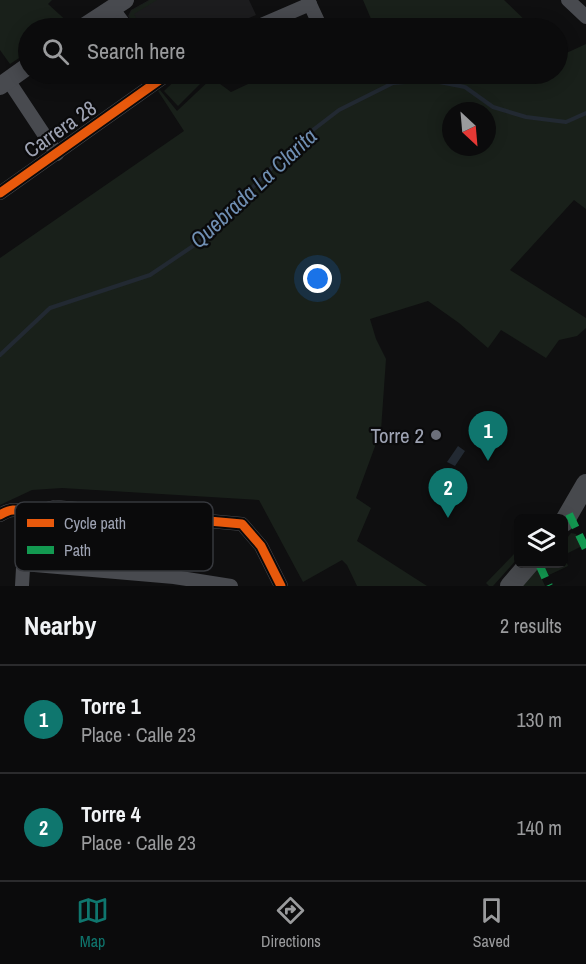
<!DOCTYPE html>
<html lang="en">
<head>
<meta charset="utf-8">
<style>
  :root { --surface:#0b0b0c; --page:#19191a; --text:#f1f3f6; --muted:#9a9b9d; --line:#2b2b2d; --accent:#0f766e }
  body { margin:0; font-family:"Archivo Narrow",sans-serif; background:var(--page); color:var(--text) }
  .controls { position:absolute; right:18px; bottom:18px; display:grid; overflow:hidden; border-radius:9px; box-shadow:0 3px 15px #0003 }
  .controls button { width:54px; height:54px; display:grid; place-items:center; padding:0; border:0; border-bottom:2px solid var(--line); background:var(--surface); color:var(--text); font:30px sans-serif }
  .compass { position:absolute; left:442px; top:102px; width:54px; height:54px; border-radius:50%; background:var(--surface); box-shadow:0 3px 15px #0003; rotate:154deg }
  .you { position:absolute; left:318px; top:279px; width:21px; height:21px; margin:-15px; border:4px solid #fff; border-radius:50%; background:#1a73e8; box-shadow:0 0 0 9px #1a73e833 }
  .badge { display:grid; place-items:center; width:39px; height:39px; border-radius:50%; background:var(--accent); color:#fff; font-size:20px; font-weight:700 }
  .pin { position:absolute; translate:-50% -50px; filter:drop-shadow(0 2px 3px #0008) }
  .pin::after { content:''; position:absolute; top:32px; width:21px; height:18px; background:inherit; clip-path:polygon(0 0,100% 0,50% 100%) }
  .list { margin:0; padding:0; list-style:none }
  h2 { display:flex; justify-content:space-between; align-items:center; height:78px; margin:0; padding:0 24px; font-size:26px }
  h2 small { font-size:20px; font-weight:400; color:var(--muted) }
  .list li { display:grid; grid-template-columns:39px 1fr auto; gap:18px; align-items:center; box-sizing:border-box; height:108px; padding:0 24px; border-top:2px solid var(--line) }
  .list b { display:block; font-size:22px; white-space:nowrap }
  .list p { margin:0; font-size:20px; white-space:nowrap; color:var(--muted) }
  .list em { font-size:20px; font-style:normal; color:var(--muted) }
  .icon { flex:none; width:33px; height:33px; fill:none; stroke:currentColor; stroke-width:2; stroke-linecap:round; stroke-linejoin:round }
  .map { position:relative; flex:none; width:586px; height:586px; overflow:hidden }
  .search { position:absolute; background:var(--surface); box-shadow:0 3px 15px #0003; left:18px; right:18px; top:18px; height:66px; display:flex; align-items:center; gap:15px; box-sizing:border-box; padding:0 21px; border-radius:33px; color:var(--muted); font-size:22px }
  .sheet { height:294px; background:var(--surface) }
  nav { display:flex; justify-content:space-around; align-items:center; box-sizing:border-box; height:84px; border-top:2px solid var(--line); background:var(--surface); font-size:16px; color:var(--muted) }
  nav a { display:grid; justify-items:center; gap:3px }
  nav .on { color:var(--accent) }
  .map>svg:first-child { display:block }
</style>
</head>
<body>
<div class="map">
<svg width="586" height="586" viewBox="0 0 586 586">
  <rect width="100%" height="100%" fill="#0f0f10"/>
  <polygon fill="#1c1c1e" points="149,0 249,0 256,15 226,28 143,28 140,24 133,23 128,16 131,10"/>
  <g fill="#19201a" fill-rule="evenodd">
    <polygon points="0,0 52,0 48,4 71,25 65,28 28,28 28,52 10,64 0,50"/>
    <polygon points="150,0 157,0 134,14 139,23 133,22 129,16 132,10"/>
    <polygon points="363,0 504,0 533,28 369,28 374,26"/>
    <path d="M586,44V209L574,200L510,270L586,318V328L577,336L559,340L546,358L501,330L488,348L459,323L428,301L370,319L376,339L386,359L381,430L356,498L371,508L357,541L427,586H357L347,565L342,560L303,582L259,500L62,488L32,490L0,505V258L184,131L158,91L160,90L177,111L212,78L231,92L261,78L259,74H558V52L562,55ZM451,111H487V147H451Z"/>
    <polygon points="182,74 202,74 206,78 178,106 164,91"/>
    <polygon points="571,533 576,534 582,546 564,555 564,542"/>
    <polygon points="518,550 518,558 493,586 489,586 486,583"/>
    <polygon points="564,555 568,566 549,575 543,564 564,564"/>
    <polygon points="537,568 545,586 522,586"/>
  </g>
  <polygon fill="#222932" points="458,446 465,451 455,466 447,462"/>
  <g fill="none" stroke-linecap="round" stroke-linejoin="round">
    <polyline stroke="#222932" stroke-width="4" points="0,355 50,308 150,275 199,242 296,143 339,110 393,83 429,80 465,87 493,107 526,117 566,122 586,113"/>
    <g stroke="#484a4f" stroke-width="14">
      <polyline points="308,0 321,28"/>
      <polyline points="568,0 586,17"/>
      <polyline points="112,8 127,28"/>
      <polyline points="254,28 310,4"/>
      <polyline points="8,80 57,154"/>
      <polyline points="0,193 168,74"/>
      <path d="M0,515C10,509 16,508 26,514L55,507L242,524L261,546L281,586"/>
      <polyline points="23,564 174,577 231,586"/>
      <polyline points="22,586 26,514"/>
    </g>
    <g stroke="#484a4f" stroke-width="18">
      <polyline points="82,28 125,0"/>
      <polyline points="0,86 28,66"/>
    </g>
    <g stroke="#47494d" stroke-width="20">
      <polyline points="564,522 586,484"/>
      <polyline points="510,586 529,564"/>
    </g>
    <g stroke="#139951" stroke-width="8" stroke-dasharray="15 8" stroke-linecap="butt">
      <polyline points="569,514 586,549"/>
      <polyline points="539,564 549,586"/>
    </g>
    <defs>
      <g id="cycleway">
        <polyline points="0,193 168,74"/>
        <path d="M0,515C10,509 16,508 26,514L55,507L242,524L261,546L281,586"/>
      </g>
    </defs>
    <use href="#cycleway" stroke="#0a0a0b" stroke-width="13"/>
    <use href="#cycleway" stroke="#e8590c" stroke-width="9"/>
  </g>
  <circle fill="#6c6f7a" stroke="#0a0a0b" stroke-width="2" cx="436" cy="435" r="6"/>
  <g text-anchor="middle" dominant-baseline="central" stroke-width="4.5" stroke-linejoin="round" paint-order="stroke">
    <g font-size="21" fill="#9ea3b3" stroke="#0a0a0b">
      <text transform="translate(60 129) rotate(-35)">Carrera 28</text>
    </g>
    <g font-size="21" fill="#9ea3b3" stroke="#0a0a0b" text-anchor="end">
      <text x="424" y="435">Torre 2</text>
    </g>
    <g font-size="22" font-style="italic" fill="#708fb3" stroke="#0a0a0b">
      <text transform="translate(253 188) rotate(-43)">Quebrada La Clarita</text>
    </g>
  </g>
  <rect x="15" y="502" width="198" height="69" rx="9" fill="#0a0a0b" stroke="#36383d" stroke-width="1.5"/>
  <rect x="27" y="519" width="27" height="8" fill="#e8590c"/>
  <rect x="27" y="546" width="27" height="8" fill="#139951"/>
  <g font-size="16" fill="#9ea3b3">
    <text x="64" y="529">Cycle path</text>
    <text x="64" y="556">Path</text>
  </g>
</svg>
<div class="controls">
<button><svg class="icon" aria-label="layers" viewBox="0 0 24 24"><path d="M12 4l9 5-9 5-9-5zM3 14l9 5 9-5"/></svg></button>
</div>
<svg class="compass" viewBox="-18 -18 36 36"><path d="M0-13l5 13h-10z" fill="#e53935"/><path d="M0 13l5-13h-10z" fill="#9a9b9d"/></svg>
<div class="you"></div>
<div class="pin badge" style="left:488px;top:461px">1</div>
<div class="pin badge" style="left:448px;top:518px">2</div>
<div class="search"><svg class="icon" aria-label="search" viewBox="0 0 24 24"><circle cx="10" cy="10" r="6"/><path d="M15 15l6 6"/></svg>Search here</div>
</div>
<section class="sheet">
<h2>Nearby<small>2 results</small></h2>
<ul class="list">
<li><span class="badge">1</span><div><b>Torre 1</b><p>Place · Calle 23</p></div><em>130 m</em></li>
<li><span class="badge">2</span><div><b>Torre 4</b><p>Place · Calle 23</p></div><em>140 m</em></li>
</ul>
</section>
<nav>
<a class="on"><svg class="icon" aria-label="map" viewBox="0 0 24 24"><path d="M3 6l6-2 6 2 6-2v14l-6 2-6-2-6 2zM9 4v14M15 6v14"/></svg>Map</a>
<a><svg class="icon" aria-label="directions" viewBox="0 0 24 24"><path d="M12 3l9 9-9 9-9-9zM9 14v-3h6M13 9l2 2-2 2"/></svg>Directions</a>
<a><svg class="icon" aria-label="saved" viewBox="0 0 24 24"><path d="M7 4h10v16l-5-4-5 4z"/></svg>Saved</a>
</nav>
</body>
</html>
